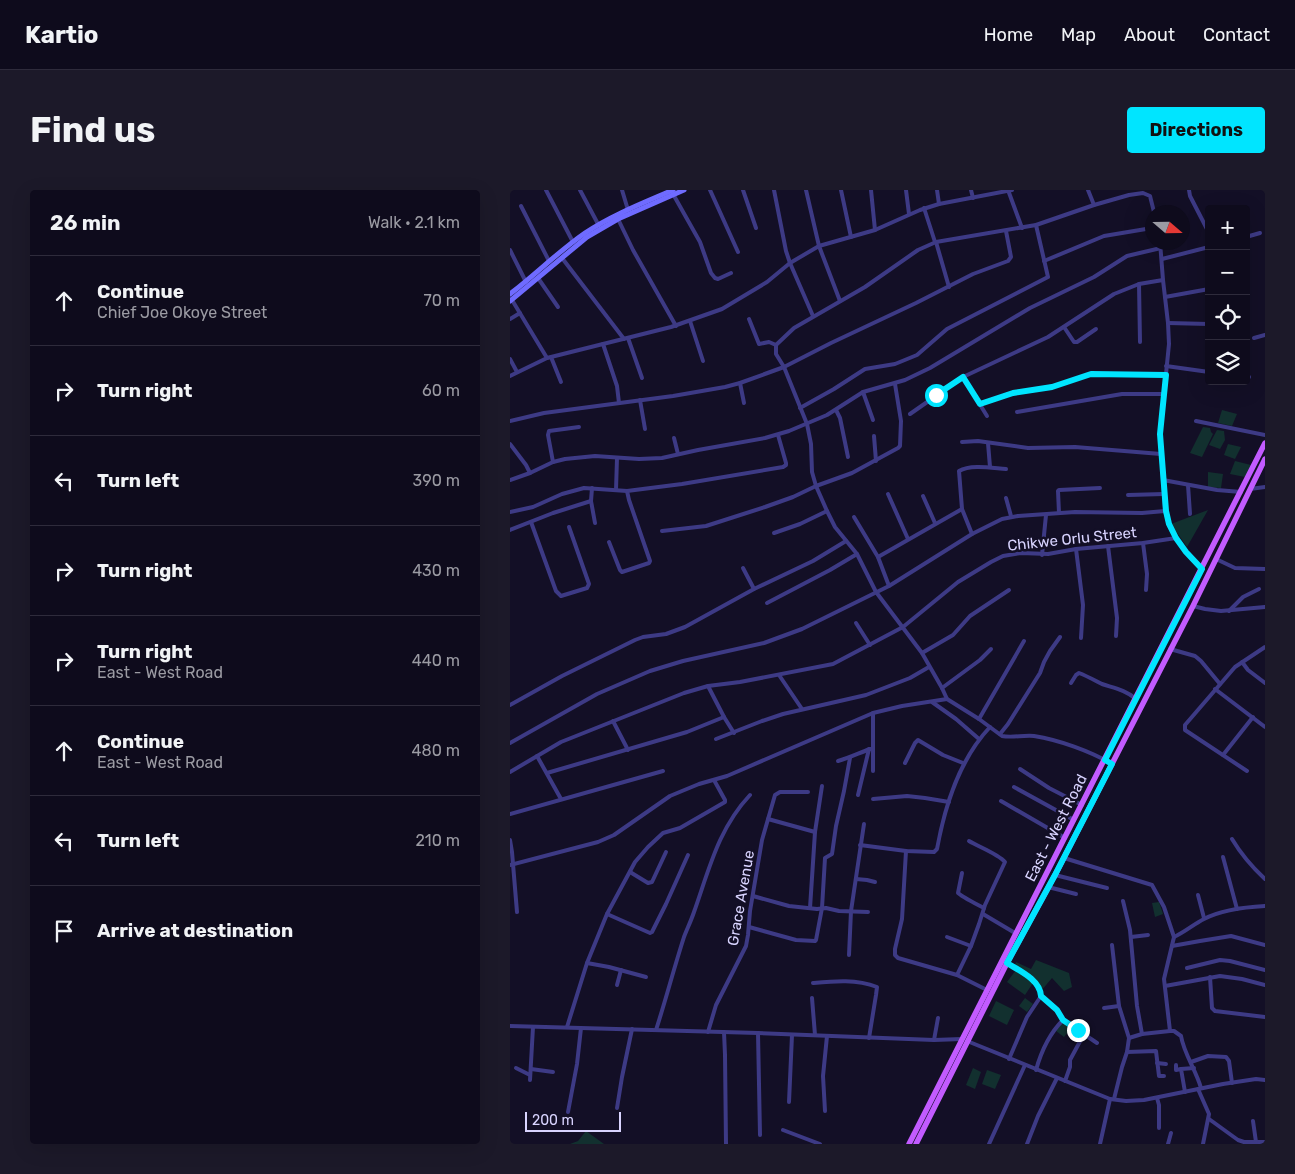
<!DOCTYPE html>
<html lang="en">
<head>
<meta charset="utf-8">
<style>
  :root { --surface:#0e0b1c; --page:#1c1929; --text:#f1f3f6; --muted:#9b9ba3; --line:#2e2b3b; --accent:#00e5ff }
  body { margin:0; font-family:Rubik,sans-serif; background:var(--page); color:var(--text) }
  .controls { position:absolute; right:15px; top:15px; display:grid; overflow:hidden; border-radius:5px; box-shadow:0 5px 20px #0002 }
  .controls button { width:45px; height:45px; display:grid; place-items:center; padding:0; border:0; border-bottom:1px solid var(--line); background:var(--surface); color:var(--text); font:25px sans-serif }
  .compass { position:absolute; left:635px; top:15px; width:45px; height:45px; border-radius:50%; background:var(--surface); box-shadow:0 5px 20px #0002; rotate:110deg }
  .scale { position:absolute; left:15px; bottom:12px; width:96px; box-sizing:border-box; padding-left:5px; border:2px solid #d9d4ff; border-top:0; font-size:14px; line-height:18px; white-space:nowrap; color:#d9d4ff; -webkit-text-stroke:4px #130f26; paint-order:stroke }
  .stop { position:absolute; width:15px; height:15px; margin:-11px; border:4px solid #00e5ff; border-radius:50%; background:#fff }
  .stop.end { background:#00e5ff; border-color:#fff; box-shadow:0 1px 5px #0008 }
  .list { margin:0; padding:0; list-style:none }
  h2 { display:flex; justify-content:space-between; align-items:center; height:65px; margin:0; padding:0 20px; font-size:21px }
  h2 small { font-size:16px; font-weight:400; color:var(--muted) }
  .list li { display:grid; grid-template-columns:32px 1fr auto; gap:15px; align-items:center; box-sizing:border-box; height:90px; padding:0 20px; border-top:1px solid var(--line) }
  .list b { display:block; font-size:19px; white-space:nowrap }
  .list p { margin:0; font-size:16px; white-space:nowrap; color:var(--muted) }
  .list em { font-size:16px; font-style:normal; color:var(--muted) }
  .icon { flex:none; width:28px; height:28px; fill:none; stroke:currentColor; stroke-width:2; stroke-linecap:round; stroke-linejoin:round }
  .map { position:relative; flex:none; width:755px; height:954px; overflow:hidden; border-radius:5px }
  header { display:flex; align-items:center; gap:30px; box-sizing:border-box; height:70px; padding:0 25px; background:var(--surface); border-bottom:1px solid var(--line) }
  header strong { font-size:24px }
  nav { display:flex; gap:28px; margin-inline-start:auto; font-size:18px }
  .intro { display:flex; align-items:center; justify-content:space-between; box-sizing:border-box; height:120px; padding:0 30px }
  h1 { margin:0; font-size:35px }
  .button { padding:12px 22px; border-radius:5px; background:var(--accent); color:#111; font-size:18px; font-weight:700 }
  main { display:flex; gap:30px; padding:0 30px }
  aside { flex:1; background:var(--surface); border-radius:5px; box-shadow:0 5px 20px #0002 }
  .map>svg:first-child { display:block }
</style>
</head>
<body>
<header>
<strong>Kartio</strong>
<nav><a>Home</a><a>Map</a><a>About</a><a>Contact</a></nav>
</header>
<div class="intro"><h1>Find us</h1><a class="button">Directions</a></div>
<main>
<aside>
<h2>26 min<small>Walk · 2.1 km</small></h2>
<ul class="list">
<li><svg class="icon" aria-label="ahead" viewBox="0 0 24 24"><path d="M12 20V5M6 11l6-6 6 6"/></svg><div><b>Continue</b><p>Chief Joe Okoye Street</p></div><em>70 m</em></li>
<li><svg class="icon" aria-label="right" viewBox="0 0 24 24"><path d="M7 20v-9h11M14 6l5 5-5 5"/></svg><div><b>Turn right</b></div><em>60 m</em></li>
<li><svg class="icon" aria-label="left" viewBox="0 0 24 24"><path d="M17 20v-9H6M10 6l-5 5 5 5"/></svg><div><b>Turn left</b></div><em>390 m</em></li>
<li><svg class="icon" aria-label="right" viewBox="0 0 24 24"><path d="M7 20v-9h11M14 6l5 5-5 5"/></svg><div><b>Turn right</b></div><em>430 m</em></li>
<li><svg class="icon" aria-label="right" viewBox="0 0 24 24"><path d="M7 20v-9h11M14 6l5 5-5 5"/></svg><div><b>Turn right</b><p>East - West Road</p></div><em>440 m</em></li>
<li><svg class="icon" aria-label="ahead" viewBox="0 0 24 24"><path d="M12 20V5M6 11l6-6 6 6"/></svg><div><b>Continue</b><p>East - West Road</p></div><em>480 m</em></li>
<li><svg class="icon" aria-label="left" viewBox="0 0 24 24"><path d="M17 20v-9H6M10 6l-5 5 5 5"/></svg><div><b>Turn left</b></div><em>210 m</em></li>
<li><svg class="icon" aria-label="arrive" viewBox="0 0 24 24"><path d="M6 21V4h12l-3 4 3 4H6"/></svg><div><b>Arrive at destination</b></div></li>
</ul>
</aside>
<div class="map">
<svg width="755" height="954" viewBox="0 0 755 954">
  <rect width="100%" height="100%" fill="#130f26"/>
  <g fill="#12302f">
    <polygon points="712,220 727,224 722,236 708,233"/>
    <polygon points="693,237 700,238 701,242 703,244 692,267 680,263"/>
    <polygon points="707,240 714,241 715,250 710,259 699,255"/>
    <polygon points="718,254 731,257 725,269 714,265"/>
    <polygon points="725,271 741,275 735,287 720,284"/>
    <polygon points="698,282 713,284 711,298 698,297"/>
    <polygon points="698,320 677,357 661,334"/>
    <polygon points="649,712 653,724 645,727 642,713"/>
    <polygon points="526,770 559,783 562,797 554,801 542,788 531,801 518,783 505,775 506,772 521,779"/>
    <polygon points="506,780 523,793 515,805 497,792"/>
    <polygon points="515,808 523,814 517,822 509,816"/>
    <polygon points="486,811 504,820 497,835 479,826"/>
    <polygon points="553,831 562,837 554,847 546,841"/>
    <polygon points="463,878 471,882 465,899 456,895"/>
    <polygon points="477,880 491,885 485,899 472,894"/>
    <polygon points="76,941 94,954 60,954 68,951"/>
  </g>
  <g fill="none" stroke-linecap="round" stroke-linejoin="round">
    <g stroke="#3d3a85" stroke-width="4">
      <polyline points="36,0 63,52"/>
      <polyline points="70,0 88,34"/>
      <polyline points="112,0 118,20"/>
      <polyline points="200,0 228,62"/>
      <polyline points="233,0 246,38"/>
      <polyline points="264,0 276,61 280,73 303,126"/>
      <polyline points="296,0 309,56 330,111"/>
      <polyline points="331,0 341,47"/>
      <polyline points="361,0 365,40"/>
      <polyline points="396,0 399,24"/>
      <polyline points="427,0 429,14"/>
      <polyline points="461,0 463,8"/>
      <polyline points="498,0 512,38"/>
      <polyline points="578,0 584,15"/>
      <polyline points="679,0 680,6 699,43"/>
      <polyline points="163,4 190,52 201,83 205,88 208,89 221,83"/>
      <polyline points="11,16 39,71"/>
      <polyline points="414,18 425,52"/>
      <polyline points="108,29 123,60 166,136"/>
      <polyline points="672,45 674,44"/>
      <polyline points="736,47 750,43"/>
      <polyline points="426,52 439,97"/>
      <polyline points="650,52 653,90 658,133 659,154 650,244 655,321 659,334 666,348 676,362 692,379"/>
      <polyline points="0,60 16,92"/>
      <polyline points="52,68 114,149"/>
      <polyline points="652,69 699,57"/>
      <polyline points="534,71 594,46 642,38"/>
      <polyline points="28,88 48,117"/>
      <polyline points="629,94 630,152"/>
      <polyline points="655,107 699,99"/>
      <polyline points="2,110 37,168"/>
      <polyline points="0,129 10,123"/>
      <polyline points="239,129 249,154 259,152 266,155"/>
      <polyline points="180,131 193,171"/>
      <polyline points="658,133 699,134"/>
      <polyline points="554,137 564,152 567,152 586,139"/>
      <polyline points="118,148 132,188"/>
      <polyline points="744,148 755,145"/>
      <polyline points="93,154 107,196 109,213"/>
      <polyline points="41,167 51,192"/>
      <polyline points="0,169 7,182"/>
      <polyline points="656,176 699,182"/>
      <polyline points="0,186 37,168 161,137 212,119 257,92 280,73 309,56 365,40 410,20 429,14 502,0"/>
      <polyline points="453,187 477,226"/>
      <polyline points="736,187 739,187"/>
      <polyline points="230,193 234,213"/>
      <polyline points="353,202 363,230"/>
      <polyline points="130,210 135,239"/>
      <polyline points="469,214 503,203 542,197 581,184 656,185"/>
      <polyline points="290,218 324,199 355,179 385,174 407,165 437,139 538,87 526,35"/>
      <polyline points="326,220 330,228 338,267"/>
      <polyline points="507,222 612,204 654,204"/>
      <polyline points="400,224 453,187 538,147 604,104 629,94 653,90"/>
      <polyline points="0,231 34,223 163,206 215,197 230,193 274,177 321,153 406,113 463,84 498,71 501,67 496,41"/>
      <polyline points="686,231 755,245"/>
      <polyline points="364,246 366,271"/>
      <polyline points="164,248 168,264"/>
      <polyline points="452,252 468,251 518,258 565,257 651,264"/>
      <polyline points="478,253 480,277"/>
      <polyline points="0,254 16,275 20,283"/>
      <polyline points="43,272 38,245 39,241 69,237"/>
      <polyline points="0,290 20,283 43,272 55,269 85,266 129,269 152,268 188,260 255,248 279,241 317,225 353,202 395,190 420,178 520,118 584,87 617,66 651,58"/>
      <polyline points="653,290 707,300 731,302"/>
      <polyline points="678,295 680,324"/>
      <polyline points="82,298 81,311 85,333"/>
      <polyline points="740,299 755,297"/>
      <polyline points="106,300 107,268"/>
      <polyline points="378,304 398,349"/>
      <polyline points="618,305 654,304"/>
      <polyline points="413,306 425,333"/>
      <polyline points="496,308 501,326"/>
      <polyline points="0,322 23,317 52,304 74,298 117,301 172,294 273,277 276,275 276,273 268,245"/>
      <polyline points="549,323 548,301 549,300 590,298"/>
      <polyline points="344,327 368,367 379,396"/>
      <polyline points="21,332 46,401 51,406 77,398 79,394 59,337"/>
      <polyline points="0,340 43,323 81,311"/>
      <polyline points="152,341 196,336 255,317 283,307 306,296 342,283 388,258 390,256 391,231 385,194"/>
      <polyline points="264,343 290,334 317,321"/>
      <path d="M462,344L452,319L449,281C461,274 482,278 496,279"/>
      <polyline points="99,352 110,380 112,382 139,373 140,371 119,310 117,301"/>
      <polyline points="633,353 637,384 636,400"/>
      <polyline points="598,356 607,428 606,446"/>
      <polyline points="566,359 573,415 571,448"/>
      <polyline points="532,365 536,325"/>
      <polyline points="368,367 452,319"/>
      <polyline points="706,369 725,378 755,379"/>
      <polyline points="233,378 244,399"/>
      <polyline points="257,413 320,380 347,364"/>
      <polyline points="683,416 695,419 711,421 755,417"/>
      <polyline points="719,421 733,407 749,399"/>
      <polyline points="346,433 360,455"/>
      <polyline points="660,459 685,466 691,471 710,494"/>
      <polyline points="412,463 443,445 460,426 499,400"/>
      <polyline points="732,472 738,480 755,493"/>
      <polyline points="269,485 292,519"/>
      <path d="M561,493L566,485L569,483C577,486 584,490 592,494C604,498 616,500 626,509"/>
      <polyline points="198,496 214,527 224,543"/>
      <polyline points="432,498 470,470 481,459"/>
      <polyline points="705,499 755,537"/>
      <polyline points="422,512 446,529 469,549"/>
      <polyline points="0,515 52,486 125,450 133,447 156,444 175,437 244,399 303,371 336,351"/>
      <polyline points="469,529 514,451"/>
      <polyline points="103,531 118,560"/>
      <polyline points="490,544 498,534 530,483 534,472 540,461 550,447"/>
      <polyline points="206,549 252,531 273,524 356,505 400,488 419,477"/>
      <polyline points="0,553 87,504 140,481 173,471 254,453 292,439 379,396 462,344 492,329 508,326 565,322 632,323 655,321"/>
      <polyline points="713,565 743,527"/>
      <polyline points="27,566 51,609"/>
      <path d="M328,571C339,568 349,563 360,559"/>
      <polyline points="395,573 405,553 408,550 433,565 453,573"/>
      <path d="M602,574C580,561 549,550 524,546C513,545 502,548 492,546L469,529L437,509L432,498L412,463L366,402L347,364L325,337L317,321L306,296L302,282L301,254L297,234L274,177L266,164V155L284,138L355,97L408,60L426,52L526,35L584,15L619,5L633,3L640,6L644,22"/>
      <polyline points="510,579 539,598 572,615"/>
      <polyline points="363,581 363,523"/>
      <polyline points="737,581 675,540 675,535 725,477 755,457"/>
      <polyline points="0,582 51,552 174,503 198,496 230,492 323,474 393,437 448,392 481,372 493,366 511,363 538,364 566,359 633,353 666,348"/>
      <polyline points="37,583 177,542 214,527"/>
      <polyline points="504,597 564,630"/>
      <polyline points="348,605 359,559"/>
      <polyline points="363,609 397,606 415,608 439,612"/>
      <polyline points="491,611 555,648"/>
      <polyline points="0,624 153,581"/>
      <polyline points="258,629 305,642"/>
      <path d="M722,649C731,664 742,677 755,689"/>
      <polyline points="0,650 2,662 7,722"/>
      <path d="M350,655L396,661L424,662L427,659C435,615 449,570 480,537"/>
      <polyline points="396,661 392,729 385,759 385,765 388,768 447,785 477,800"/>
      <polyline points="713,667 727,719"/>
      <polyline points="554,668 642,695 654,717 664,747 654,789 660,841 632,844 619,848"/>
      <polyline points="0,675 88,652 104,645 160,606 172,601 189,594 217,586 363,523 392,516 437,509"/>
      <polyline points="120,682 138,693 142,692 156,662"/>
      <path d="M452,683L448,703C454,708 466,714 474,718"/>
      <polyline points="545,685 597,698"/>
      <polyline points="346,689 357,690 365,692"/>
      <polyline points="538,697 566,704"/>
      <polyline points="688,705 694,728"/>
      <polyline points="243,706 279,716 307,719 316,718 329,721 358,722"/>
      <polyline points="613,711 620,740 627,816 632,844"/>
      <polyline points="300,718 305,642 312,596"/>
      <polyline points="97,724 140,743 142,742 156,714 178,665"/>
      <polyline points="473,724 505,743"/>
      <polyline points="239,737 286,750 305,751 306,750 312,718 315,668 322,664 326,636 334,601 340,568"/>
      <polyline points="437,747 461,756"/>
      <polyline points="621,747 638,745"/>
      <path d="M664,747C675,742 684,734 694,729C711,720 736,717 755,716"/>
      <polyline points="602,755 609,816 619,848 617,862 612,877 604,909"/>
      <polyline points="662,756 690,751 721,746 755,755"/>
      <polyline points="339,765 341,721 354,634"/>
      <polyline points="77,773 99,777 136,787"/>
      <path d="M497,773C510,781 529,790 531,806L547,820L553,830L587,853"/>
      <polyline points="677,778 710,770 720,771 755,780"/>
      <path d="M447,785L461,756L469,734L475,715L495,672C488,664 469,657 459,651"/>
      <polyline points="700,787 702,818 705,821 755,827"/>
      <path d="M303,793C325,791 346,789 367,797L366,805L359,848"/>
      <polyline points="107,795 111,780"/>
      <polyline points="655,796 710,786 732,789 755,795"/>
      <polyline points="302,808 305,845"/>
      <polyline points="594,818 609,816"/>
      <polyline points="0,836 248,843 424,850 452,849"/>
      <polyline points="57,837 77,773 97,724 125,672 138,657 153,643 170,638 215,612 215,610 204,590"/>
      <path d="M146,840C156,809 164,778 174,747C177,739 181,731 184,722C199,680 208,639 240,605"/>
      <path d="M660,841H664L671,846C674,864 686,880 691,898"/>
      <polyline points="198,842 206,815 236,756 238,745 240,721 252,650 265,605 270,602 298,602"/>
      <polyline points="214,842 215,865 216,954"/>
      <polyline points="248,843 250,945"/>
      <polyline points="424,850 428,828"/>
      <polyline points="457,851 600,909 616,911 634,910 713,894 746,889 755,890"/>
      <polyline points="617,862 646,861 649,886 654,886"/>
      <polyline points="499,869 517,827 531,806"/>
      <polyline points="681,872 698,866 716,867 719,871 722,893"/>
      <polyline points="647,873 656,874"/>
      <polyline points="666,875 666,880 671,879"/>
      <polyline points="6,878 20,885"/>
      <polyline points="21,879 43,882"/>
      <path d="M526,880C531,862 540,843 553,830"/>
      <polyline points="20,890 23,837"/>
      <polyline points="555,891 560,877 560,870 574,844"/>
      <polyline points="688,899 699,924 693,954"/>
      <polyline points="675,902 671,879 684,878"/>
      <polyline points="647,908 649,915 649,938"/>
      <polyline points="279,912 282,845"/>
      <polyline points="107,918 112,887 122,839"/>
      <polyline points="315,921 313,886 317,846"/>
      <polyline points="58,922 67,874 71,838"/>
      <polyline points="699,929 728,950 734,952 755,952"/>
      <polyline points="743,931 746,952"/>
      <polyline points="273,940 310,954"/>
      <polyline points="479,954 515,875"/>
      <polyline points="517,954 528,926 547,888"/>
      <polyline points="590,954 600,909"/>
      <polyline points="658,954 661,943"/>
    </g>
    <g stroke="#6f6bff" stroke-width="5">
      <path d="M0,104C26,84 49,61 75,43C102,25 133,13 163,0"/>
      <polyline points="0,111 77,47 108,29 174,0"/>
    </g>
    <g stroke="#c25bff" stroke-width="5.5">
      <polyline points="399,954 755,253"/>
      <polyline points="406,954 497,773 545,685 683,416 755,269"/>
    </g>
  </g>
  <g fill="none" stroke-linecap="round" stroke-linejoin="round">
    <path stroke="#00e5ff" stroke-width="6" d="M426,205L453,187L470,214L503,203L542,197L581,184L656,185L650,244L656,321L659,334L666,348L676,362L692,379L595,570L602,574L545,685L497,773C510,781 530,790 531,806L547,820L553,830L568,840"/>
  </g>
  <g text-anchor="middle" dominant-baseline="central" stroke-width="5" stroke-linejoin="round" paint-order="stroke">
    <g font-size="15" fill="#d9d4ff" stroke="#130f26">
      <text transform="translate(562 349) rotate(-6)">Chikwe Orlu Street</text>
      <text transform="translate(546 638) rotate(-63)">East - West Road</text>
      <text transform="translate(231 708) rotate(-80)">Grace Avenue</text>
    </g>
  </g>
</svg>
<div class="controls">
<button>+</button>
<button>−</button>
<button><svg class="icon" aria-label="locate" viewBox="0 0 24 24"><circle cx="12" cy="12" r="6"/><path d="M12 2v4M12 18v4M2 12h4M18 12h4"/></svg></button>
<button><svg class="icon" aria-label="layers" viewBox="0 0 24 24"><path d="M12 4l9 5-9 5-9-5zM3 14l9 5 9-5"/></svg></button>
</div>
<svg class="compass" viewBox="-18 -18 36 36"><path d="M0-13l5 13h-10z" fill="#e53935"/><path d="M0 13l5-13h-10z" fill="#9b9ba3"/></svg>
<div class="scale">200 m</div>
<div class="stop" style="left:426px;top:205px"></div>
<div class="stop end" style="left:568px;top:840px"></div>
</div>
</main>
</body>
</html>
